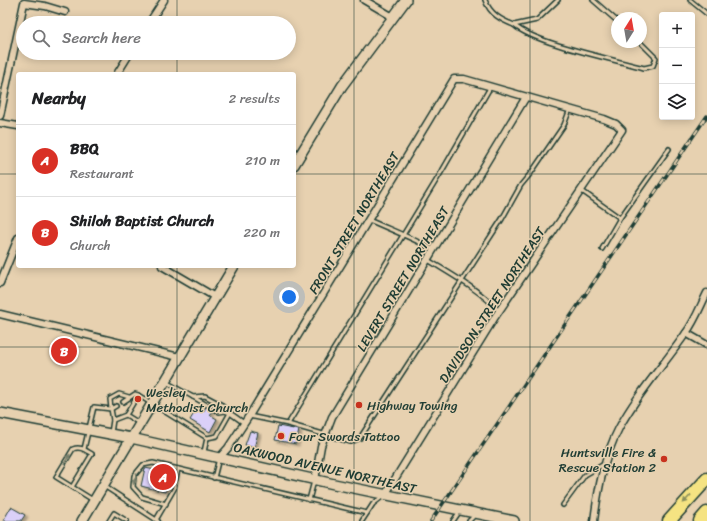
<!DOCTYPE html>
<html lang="en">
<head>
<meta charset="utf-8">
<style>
  :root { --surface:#fff; --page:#f6f6f6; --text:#202124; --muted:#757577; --line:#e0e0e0; --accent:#d93025 }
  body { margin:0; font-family:Sriracha,sans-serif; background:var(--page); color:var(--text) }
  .controls { position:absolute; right:12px; top:12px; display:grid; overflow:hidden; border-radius:4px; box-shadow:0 2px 10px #0003 }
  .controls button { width:36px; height:36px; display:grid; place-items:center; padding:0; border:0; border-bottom:1px solid var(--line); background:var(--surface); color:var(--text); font:20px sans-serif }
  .compass { position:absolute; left:611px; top:12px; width:36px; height:36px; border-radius:50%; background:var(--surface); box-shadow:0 2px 10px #0003; rotate:11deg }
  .you { position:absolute; left:289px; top:297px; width:14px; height:14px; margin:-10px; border:3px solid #fff; border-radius:50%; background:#1a73e8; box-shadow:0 0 0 6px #1a73e833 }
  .badge { display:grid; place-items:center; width:26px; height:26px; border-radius:50%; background:var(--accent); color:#fff; font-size:13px; font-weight:700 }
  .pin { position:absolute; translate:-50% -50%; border:2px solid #fff; box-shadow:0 1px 4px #0006 }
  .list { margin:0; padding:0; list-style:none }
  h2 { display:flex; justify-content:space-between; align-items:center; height:52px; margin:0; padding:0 16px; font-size:17px }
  h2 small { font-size:13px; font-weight:400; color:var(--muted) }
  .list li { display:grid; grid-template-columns:26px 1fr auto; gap:12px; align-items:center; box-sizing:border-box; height:72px; padding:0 16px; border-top:1px solid var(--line) }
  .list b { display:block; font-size:15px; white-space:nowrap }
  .list p { margin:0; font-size:13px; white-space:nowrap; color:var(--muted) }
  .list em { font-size:13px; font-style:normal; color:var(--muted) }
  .icon { flex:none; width:22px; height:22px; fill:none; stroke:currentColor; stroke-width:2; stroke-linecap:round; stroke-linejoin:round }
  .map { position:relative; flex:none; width:707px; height:521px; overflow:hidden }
  .search { position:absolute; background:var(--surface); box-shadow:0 2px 10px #0003; left:16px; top:16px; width:280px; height:44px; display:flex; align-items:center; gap:10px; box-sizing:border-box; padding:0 14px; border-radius:22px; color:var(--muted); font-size:15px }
  .panel { position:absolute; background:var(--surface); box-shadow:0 2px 10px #0003; left:16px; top:72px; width:280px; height:196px; border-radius:4px }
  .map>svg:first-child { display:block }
</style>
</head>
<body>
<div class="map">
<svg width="707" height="521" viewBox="0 0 707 521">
  <defs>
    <filter id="shadow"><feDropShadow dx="3" dy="2" stdDeviation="1" flood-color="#0004"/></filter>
  </defs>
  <rect width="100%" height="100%" fill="#e7d1b0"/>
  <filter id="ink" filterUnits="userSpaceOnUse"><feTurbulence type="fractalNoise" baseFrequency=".025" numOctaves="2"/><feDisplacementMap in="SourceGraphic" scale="8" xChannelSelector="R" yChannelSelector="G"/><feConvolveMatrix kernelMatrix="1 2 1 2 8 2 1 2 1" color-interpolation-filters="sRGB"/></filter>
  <g filter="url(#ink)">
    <g fill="#dbd0f8" stroke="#1f3d34" filter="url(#shadow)">
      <polygon points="209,402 216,405 211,408 212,412 210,415 217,419 210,432 190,420 198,407 204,411 205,408 209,407"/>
      <polygon points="278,426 299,430 296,444 275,440"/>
      <polygon points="250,431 258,433 254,448 245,445"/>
      <polygon points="145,468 171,473 165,492 141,486"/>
      <polygon points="11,507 25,515 21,521 3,521"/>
    </g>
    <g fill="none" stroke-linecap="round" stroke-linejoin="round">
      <defs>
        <g id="lane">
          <path d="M485,0C490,14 501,20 514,25"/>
          <path d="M558,0L537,20L514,25C533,43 616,60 644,68L653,66L656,58L640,42"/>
          <polyline points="593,0 617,21"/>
          <polyline points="690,0 707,14"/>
          <polyline points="582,191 620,218"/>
          <path d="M369,220C391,230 413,238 434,250"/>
          <polyline points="602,249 620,218 669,149"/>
          <path d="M428,260C452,275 480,290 499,311"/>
          <polyline points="166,382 193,397 205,396 222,405 225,411 230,413"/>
          <polyline points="193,397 207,405"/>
          <polyline points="123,402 135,394 138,395"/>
          <polyline points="116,406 111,409 110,399 119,394 129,397"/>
          <polyline points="214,409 219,412 225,411"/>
          <polyline points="126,415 138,395 207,438 204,452"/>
          <polyline points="249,416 288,424 351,442 360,438 502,219 521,185 531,173 564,125 570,109"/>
          <polyline points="113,420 126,415 139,423"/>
          <polyline points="288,424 442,171 491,86"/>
          <polyline points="207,438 217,436 230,413 244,423"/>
          <polyline points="84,449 94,407 111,409 113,420 111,433"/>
          <polyline points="214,478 219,458"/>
          <polyline points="104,486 158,521"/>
          <path d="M72,487L92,454C85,450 80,446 73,449L56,477L93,500"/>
          <polyline points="309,500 314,481"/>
          <polyline points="166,504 142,497 133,487 134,476 143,465 153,463 367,513"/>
          <polyline points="563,505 585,475 604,464"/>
          <polyline points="156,520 174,489 178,469"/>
          <polyline points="109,521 114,513 127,521"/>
          <polyline points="362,521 373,504 382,497"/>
          <polyline points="453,521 460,511"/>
          <polyline points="469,521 475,515"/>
        </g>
        <g id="street">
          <polyline points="364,0 393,17"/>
          <polyline points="149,23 164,0"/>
          <polyline points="117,74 130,53"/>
          <polyline points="0,116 24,3 45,6 65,12"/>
          <polyline points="0,123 18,126"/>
          <polyline points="162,266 215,297"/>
          <polyline points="0,283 18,238"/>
          <polyline points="0,314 179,357"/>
          <polyline points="686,333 707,345"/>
          <polyline points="219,458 228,448 249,416 454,79 464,79 604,119 616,124 622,130 495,317 385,495"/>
          <polyline points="315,480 321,446 332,417 526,97"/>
          <path d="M594,521C598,489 604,457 619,428C637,394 664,365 686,333C695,321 700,307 707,293"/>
        </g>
        <g id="secondary">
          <polyline points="294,165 342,86 406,0"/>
          <polyline points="0,413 131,438 334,484 514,521"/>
          <polyline points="82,521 234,266"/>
        </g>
        <g id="highway">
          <polyline points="669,521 707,479"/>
          <polyline points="700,521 707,513"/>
        </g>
      </defs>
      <use href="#lane" stroke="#1f3d34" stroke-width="6"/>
      <use href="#street" stroke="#1f3d34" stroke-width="9"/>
      <use href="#secondary" stroke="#1f3d34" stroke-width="12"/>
      <use href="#highway" stroke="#1f3d34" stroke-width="15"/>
      <use href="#lane" stroke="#e7d1b0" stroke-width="3"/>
      <use href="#street" stroke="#e7d1b0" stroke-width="6"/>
      <use href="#secondary" stroke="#e7d1b0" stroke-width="9"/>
      <use href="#highway" stroke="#f5e382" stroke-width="12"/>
      <defs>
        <polyline id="rail" points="431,521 707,116"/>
      </defs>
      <use href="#rail" stroke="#1f3d34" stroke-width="3.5"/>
      <use href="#rail" stroke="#e7d1b0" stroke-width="2" stroke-dasharray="6" stroke-linecap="butt"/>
    </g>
    <defs><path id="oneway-solid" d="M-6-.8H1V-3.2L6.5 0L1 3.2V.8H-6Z"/></defs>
    <g fill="#79806c">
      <use href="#oneway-solid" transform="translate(67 459) rotate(-58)"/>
      <use href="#oneway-solid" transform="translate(135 479) rotate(106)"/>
    </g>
    <use fill="#8a905b" href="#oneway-solid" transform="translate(687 499) rotate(133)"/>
  </g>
  <path fill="none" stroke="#1f3d34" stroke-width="1" stroke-opacity="0.55" d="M177,0V23M354,0V521M530,0V521M177,53V74M0,174H18M294,174H707M177,266V521M0,347H707"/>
  <g fill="#c8321e" stroke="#e7d1b0" stroke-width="1.5">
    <circle cx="138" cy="399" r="4"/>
    <circle cx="359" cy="405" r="4"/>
    <circle cx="281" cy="436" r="4"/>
    <circle cx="664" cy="459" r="4"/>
  </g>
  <g text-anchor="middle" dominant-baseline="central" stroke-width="3" stroke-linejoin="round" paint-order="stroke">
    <g font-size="13" fill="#1f3d34" stroke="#e7d1b0">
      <text transform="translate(354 223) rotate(-59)">FRONT STREET NORTHEAST</text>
      <text transform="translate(403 279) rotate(-59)">LEVERT STREET NORTHEAST</text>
      <text transform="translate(492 305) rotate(-57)">DAVIDSON STREET NORTHEAST</text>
      <text transform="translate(325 468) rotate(13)">OAKWOOD AVENUE NORTHEAST</text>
    </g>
    <g font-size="13" fill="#1f3d34" stroke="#e7d1b0" text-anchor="start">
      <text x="146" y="392">Wesley<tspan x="146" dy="15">Methodist Church</tspan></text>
      <text x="367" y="405">Highway Towing</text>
      <text x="289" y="436">Four Swords Tattoo</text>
      <text x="656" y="452" text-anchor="end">Huntsville Fire &amp;<tspan x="656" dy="15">Rescue Station 2</tspan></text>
    </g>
  </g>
</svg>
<div class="controls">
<button>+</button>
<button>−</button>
<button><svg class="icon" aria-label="layers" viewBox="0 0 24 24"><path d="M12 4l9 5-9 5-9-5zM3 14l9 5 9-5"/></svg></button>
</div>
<svg class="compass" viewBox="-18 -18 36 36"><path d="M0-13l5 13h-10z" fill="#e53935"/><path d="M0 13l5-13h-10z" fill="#757577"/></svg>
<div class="you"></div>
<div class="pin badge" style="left:163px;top:477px">A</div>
<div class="pin badge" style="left:64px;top:351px">B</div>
<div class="search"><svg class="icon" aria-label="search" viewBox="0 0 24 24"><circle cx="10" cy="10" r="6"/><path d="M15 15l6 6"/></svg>Search here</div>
<section class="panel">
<h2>Nearby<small>2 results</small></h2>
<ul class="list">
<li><span class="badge">A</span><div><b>BBQ</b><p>Restaurant</p></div><em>210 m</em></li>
<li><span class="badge">B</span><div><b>Shiloh Baptist Church</b><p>Church</p></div><em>220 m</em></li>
</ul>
</section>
</div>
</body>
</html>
